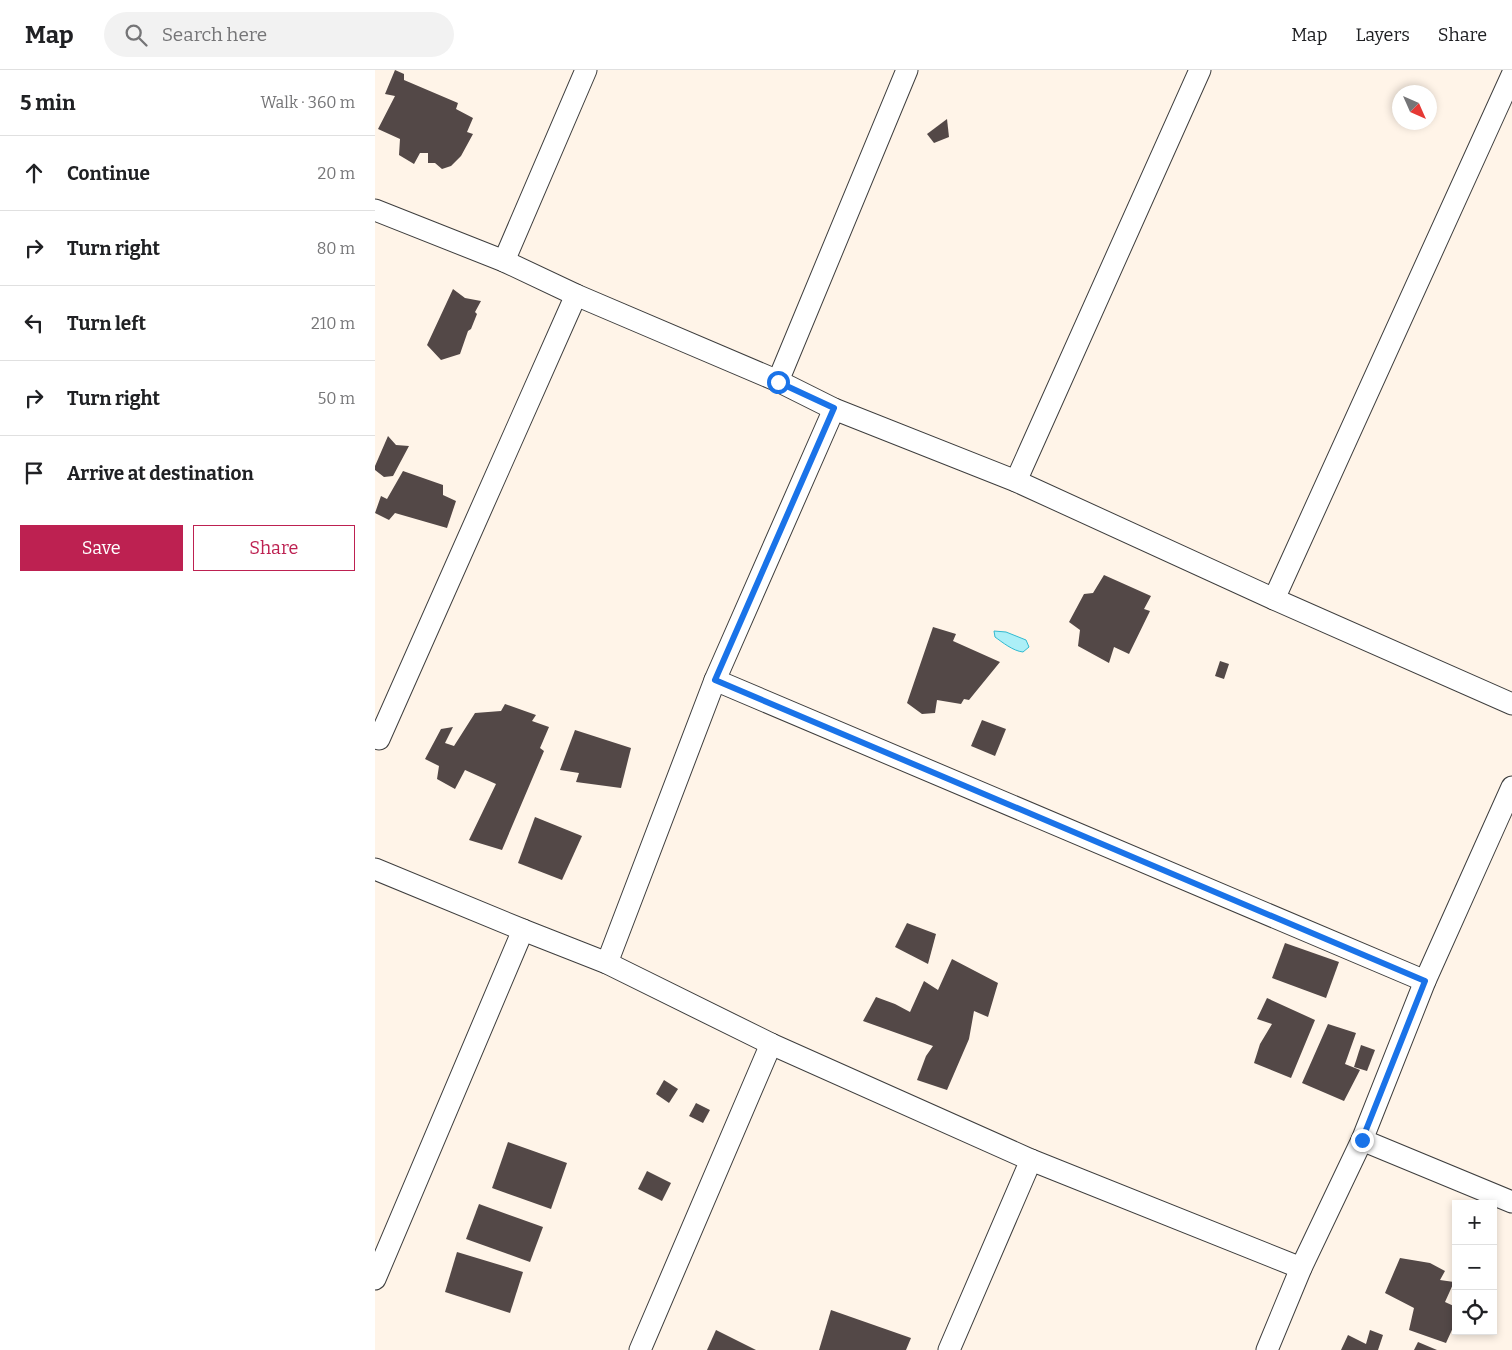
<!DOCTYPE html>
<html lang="en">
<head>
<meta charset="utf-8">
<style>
  :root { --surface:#fff; --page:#f2f2f2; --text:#202124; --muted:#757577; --line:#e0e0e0; --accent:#bd2151 }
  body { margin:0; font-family:Bitter,serif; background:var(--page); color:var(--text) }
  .controls { position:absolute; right:15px; bottom:15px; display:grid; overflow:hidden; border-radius:0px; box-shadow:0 2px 8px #0003 }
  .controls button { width:45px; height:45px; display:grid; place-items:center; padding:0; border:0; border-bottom:1px solid var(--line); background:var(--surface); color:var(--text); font:25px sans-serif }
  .compass { position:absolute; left:1017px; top:15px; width:45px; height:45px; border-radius:50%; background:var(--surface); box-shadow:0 2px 8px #0003; rotate:135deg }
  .stop { position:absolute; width:15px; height:15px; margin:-11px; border:4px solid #1a73e8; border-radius:50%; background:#fff }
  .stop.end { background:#1a73e8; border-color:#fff; box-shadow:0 1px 5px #0008 }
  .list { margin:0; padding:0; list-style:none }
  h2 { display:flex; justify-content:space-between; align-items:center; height:65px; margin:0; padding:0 20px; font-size:21px }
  h2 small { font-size:16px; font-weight:400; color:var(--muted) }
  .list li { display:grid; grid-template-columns:32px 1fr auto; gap:15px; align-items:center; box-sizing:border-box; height:75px; padding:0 20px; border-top:1px solid var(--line) }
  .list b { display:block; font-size:19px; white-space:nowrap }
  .list em { font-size:16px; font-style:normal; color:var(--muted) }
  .actions { display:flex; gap:10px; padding:15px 20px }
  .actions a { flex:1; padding:11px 0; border:1px solid var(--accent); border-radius:0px; text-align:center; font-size:18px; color:var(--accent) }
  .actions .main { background:var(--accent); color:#fff }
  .icon { flex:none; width:28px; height:28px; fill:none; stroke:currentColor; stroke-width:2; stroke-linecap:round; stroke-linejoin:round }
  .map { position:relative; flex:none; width:1137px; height:1280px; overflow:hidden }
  header { display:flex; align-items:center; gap:30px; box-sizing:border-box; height:70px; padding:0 25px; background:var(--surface); border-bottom:1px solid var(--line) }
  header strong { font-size:24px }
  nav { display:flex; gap:28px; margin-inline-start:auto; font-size:18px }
  .search { width:350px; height:45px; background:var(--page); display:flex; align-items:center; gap:12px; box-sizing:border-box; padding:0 18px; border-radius:28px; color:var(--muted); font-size:19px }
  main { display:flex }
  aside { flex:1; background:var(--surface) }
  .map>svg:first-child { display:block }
</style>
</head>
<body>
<header>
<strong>Map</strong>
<div class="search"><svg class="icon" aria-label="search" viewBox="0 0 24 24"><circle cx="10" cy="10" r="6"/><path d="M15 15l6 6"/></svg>Search here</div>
<nav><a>Map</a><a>Layers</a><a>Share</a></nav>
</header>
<main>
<aside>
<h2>5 min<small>Walk · 360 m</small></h2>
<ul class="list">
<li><svg class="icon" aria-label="ahead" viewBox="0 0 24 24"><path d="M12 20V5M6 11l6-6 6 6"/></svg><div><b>Continue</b></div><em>20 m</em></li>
<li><svg class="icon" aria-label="right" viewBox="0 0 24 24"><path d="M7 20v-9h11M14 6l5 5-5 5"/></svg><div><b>Turn right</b></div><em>80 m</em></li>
<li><svg class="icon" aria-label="left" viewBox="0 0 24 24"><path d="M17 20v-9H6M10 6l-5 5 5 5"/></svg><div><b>Turn left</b></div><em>210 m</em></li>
<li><svg class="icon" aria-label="right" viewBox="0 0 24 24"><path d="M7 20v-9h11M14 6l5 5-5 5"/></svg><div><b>Turn right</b></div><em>50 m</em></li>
<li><svg class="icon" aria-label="arrive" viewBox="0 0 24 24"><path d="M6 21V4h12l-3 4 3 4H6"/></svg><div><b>Arrive at destination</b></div></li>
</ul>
<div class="actions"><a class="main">Save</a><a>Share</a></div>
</aside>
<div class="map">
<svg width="1137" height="1280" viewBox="0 0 1137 1280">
  <rect width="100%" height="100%" fill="#fff4e8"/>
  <path fill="#aceff7" stroke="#31bad0" d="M619,561L631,562L651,570L654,577L648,582C638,581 627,572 620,567Z"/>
  <g fill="#534847">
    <polygon points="20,0 29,4 29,10 83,33 81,39 98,48 92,62 98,64 86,86 76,96 67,99 60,93 53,93 53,83 45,83 39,94 24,85 25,69 3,59 20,26 10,24"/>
    <polygon points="572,49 574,67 559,73 552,64"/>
    <polygon points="78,219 90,228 106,231 100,242 102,244 96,259 93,261 85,284 66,290 52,275"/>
    <polygon points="13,366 21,375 34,376 18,406 9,407 0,400 0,396"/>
    <polygon points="28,401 68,415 68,425 81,431 72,458 20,443 14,450 0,443 6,426 12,429"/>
    <polygon points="729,505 776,526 769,539 775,541 754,584 739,577 734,593 703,576 705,560 694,552 709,524 718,523"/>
    <polygon points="558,557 581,564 578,571 625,592 594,630 589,629 586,634 562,630 560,643 547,644 532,633"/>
    <polygon points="845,591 854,594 849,609 840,606"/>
    <polygon points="130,634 161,645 157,651 174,657 165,678 169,681 127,780 94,770 121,714 90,700 80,719 62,709 64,696 50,689 66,659 78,657 70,673 79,676 100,643 126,641"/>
    <polygon points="607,650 631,659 620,686 596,676"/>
    <polygon points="200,660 256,678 246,718 201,712 204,703 185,700"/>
    <polygon points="160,747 207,766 187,810 143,793"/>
    <polygon points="532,853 561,864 553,894 520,877"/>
    <polygon points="910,873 964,892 951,928 897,908"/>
    <polygon points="577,889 623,913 613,947 599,941 594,969 572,1020 542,1010 551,986 558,976 488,951 501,927 520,934 535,942 549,911 563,920"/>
    <polygon points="892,928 940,950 916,1008 879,993 885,974 897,954 882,949"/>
    <polygon points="953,954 981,963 970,994 985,1000 969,1031 927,1013"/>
    <polygon points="986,975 1000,980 992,1001 979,997"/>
    <polygon points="289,1010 303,1019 294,1033 281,1024"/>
    <polygon points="321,1033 335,1040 328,1053 314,1046"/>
    <polygon points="133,1072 192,1093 176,1139 117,1118"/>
    <polygon points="272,1101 296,1113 287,1131 263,1119"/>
    <polygon points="104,1134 168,1157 155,1192 91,1169"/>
    <polygon points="82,1182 148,1202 135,1243 70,1222"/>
    <polygon points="1025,1188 1055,1193 1070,1201 1065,1210 1079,1212 1070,1232 1081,1237 1081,1251 1071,1273 1034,1260 1039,1238 1010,1223"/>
    <polygon points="456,1240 536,1268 531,1280 444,1280"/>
    <polygon points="341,1260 381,1280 332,1280"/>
    <polygon points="995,1260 1008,1265 1003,1280 966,1280 973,1265 991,1274"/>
    <polygon points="1043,1272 1062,1280 1039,1280"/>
  </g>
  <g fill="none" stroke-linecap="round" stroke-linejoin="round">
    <defs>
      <g id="minor">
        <polyline points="0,140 129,191 201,225 403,311 459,339 641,411 899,529 1137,634"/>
        <polyline points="129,191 211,0"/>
        <polyline points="403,311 532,0"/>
        <polyline points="641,411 825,0"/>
        <polyline points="899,529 1137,5"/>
        <polyline points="340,610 1050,911"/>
        <polyline points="4,669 201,225"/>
        <polyline points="1137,717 1050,911 987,1070 1137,1132"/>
        <polyline points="0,799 148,860 0,1209"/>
        <polyline points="148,860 232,893 396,974 656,1090 926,1198"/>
        <polyline points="232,893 340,610 459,339"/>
        <polyline points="265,1280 396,974"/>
        <polyline points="574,1280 656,1090"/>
        <polyline points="892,1280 926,1198 987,1070"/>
      </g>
    </defs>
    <use href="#minor" stroke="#3e3e3e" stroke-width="23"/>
    <use href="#minor" stroke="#fff" stroke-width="21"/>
  </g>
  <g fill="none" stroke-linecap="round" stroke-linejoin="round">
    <polyline stroke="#1a73e8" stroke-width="6" points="403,312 459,338 340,610 1050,911 987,1070"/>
  </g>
</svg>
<div class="controls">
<button>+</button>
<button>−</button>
<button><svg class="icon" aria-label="locate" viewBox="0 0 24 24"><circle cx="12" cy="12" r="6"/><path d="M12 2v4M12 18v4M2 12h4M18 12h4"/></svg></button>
</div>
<svg class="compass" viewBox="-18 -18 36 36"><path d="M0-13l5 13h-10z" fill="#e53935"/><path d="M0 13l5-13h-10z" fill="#757577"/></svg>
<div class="stop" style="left:403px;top:312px"></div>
<div class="stop end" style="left:987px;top:1070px"></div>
</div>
</main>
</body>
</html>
